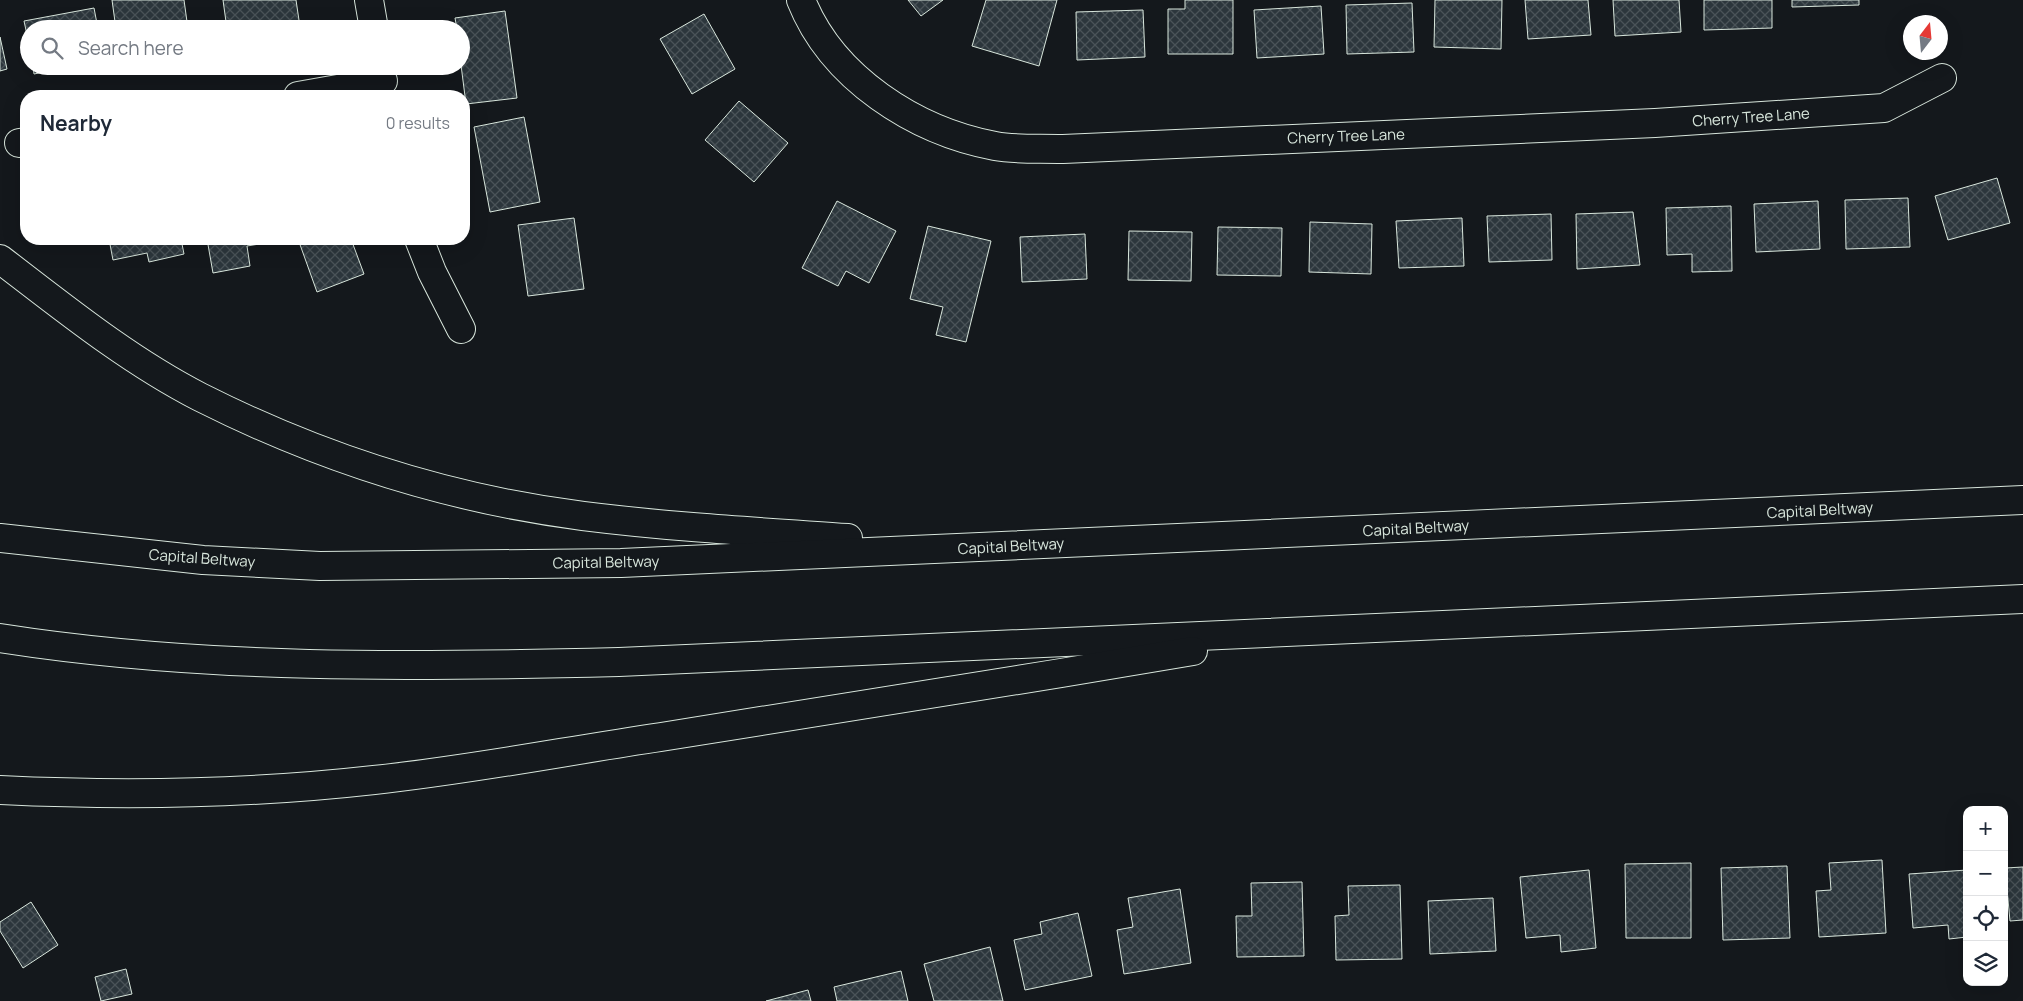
<!DOCTYPE html>
<html lang="en">
<head>
<meta charset="utf-8">
<style>
  :root { --surface:#fff; --page:#f6f6f7; --text:#1f2937; --muted:#747a83; --line:#e0e1e3 }
  body { margin:0; font-family:Manrope,sans-serif; background:var(--page); color:var(--text) }
  .controls { position:absolute; right:15px; bottom:15px; display:grid; overflow:hidden; border-radius:10px; box-shadow:0 5px 20px #0002 }
  .controls button { width:45px; height:45px; display:grid; place-items:center; padding:0; border:0; border-bottom:1px solid var(--line); background:var(--surface); color:var(--text); font:25px sans-serif }
  .compass { position:absolute; left:1903px; top:15px; width:45px; height:45px; border-radius:50%; background:var(--surface); box-shadow:0 5px 20px #0002; rotate:16deg }
  .list { margin:0; padding:0; list-style:none }
  h2 { display:flex; justify-content:space-between; align-items:center; height:65px; margin:0; padding:0 20px; font-size:21px }
  h2 small { font-size:16px; font-weight:400; color:var(--muted) }
  .icon { flex:none; width:28px; height:28px; fill:none; stroke:currentColor; stroke-width:2; stroke-linecap:round; stroke-linejoin:round }
  .map { position:relative; flex:none; width:2023px; height:1001px; overflow:hidden }
  .search { position:absolute; background:var(--surface); box-shadow:0 5px 20px #0002; left:20px; top:20px; width:450px; height:55px; display:flex; align-items:center; gap:12px; box-sizing:border-box; padding:0 18px; border-radius:28px; color:var(--muted); font-size:19px }
  .panel { position:absolute; background:var(--surface); box-shadow:0 5px 20px #0002; left:20px; top:90px; width:450px; height:155px; border-radius:20px }
  .map>svg:first-child { display:block }
</style>
</head>
<body>
<div class="map">
<svg width="2023" height="1001" viewBox="0 0 2023 1001">
  <defs>
    <pattern id="building-cross-hatch" width="8" height="8" patternUnits="userSpaceOnUse" patternTransform="scale(1.25)"><rect width="8" height="8" fill="#2c363c"/><path d="M0 0l8 8M0 8l8-8" fill="none" stroke="#4a5358"/></pattern>
  </defs>
  <rect width="100%" height="100%" fill="#14181c"/>
  <g fill="url(#building-cross-hatch)" stroke="#d8e6dc">
    <polygon points="112,0 184,0 188,29 116,29"/>
    <polygon points="223,0 296,0 300,27 227,29"/>
    <polygon points="908,0 943,0 921,16"/>
    <polygon points="986,0 1057,0 1039,66 972,46"/>
    <polygon points="1185,0 1233,0 1233,54 1168,54 1168,9 1185,9"/>
    <polygon points="1435,0 1502,0 1501,49 1434,47"/>
    <polygon points="1525,0 1588,0 1591,35 1528,39"/>
    <polygon points="1613,0 1679,0 1681,32 1615,36"/>
    <polygon points="1704,0 1772,0 1772,28 1704,30"/>
    <polygon points="1792,0 1859,0 1859,5 1792,7"/>
    <polygon points="1412,3 1414,52 1347,54 1346,5"/>
    <polygon points="1321,6 1324,54 1257,58 1254,10"/>
    <polygon points="94,8 98,29 29,29 29,44 24,21"/>
    <polygon points="1143,10 1145,57 1077,60 1076,12"/>
    <polygon points="505,11 517,98 466,104 461,65 461,29 457,29 455,18"/>
    <polygon points="704,14 735,69 692,94 660,39"/>
    <polygon points="0,37 7,69 0,71"/>
    <polygon points="33,66 73,66 34,74"/>
    <polygon points="739,101 788,143 754,182 705,140"/>
    <polygon points="524,117 540,202 490,212 474,127"/>
    <polygon points="1997,178 2010,223 1948,240 1935,196"/>
    <polygon points="1908,198 1910,247 1846,249 1845,200"/>
    <polygon points="837,201 896,231 869,283 846,271 838,286 802,268"/>
    <polygon points="1818,201 1820,249 1756,252 1754,204"/>
    <polygon points="1731,206 1732,271 1692,272 1692,254 1667,255 1666,208"/>
    <polygon points="1633,212 1640,265 1577,269 1576,214"/>
    <polygon points="1551,214 1552,260 1489,262 1487,216"/>
    <polygon points="574,218 584,289 528,296 518,225"/>
    <polygon points="1462,218 1464,266 1399,268 1396,221"/>
    <polygon points="1310,222 1372,224 1371,274 1309,272"/>
    <polygon points="928,226 991,241 966,342 936,335 943,307 910,299"/>
    <polygon points="1218,227 1282,228 1281,276 1217,275"/>
    <polygon points="1129,231 1192,232 1191,281 1128,280"/>
    <polygon points="1085,234 1087,279 1022,282 1020,237"/>
    <polygon points="109,239 181,239 184,254 149,262 147,253 113,260"/>
    <polygon points="207,239 278,239 278,241 247,246 250,266 213,273"/>
    <polygon points="298,239 351,239 364,274 317,292"/>
    <polygon points="1882,860 1886,933 1819,937 1816,891 1831,890 1829,863"/>
    <polygon points="1691,863 1691,938 1626,938 1625,864"/>
    <polygon points="1787,866 1790,938 1723,940 1721,868"/>
    <polygon points="2023,867 2023,920 2010,921 2005,868"/>
    <polygon points="1589,870 1596,948 1561,952 1560,935 1526,938 1520,877"/>
    <polygon points="1967,870 1967,937 1949,939 1948,925 1913,928 1909,874"/>
    <polygon points="1302,882 1304,956 1237,957 1236,916 1252,916 1251,883"/>
    <polygon points="1400,885 1402,959 1336,960 1335,916 1349,915 1348,886"/>
    <polygon points="1180,889 1191,963 1124,974 1117,930 1133,927 1128,898"/>
    <polygon points="1493,898 1496,951 1430,954 1428,901"/>
    <polygon points="31,902 58,945 23,968 0,931 0,922"/>
    <polygon points="1078,913 1092,976 1025,990 1014,940 1042,934 1040,922"/>
    <polygon points="990,947 1003,1001 934,1001 924,964"/>
    <polygon points="126,969 132,994 101,1001 95,977"/>
    <polygon points="901,971 908,1001 837,1001 834,987"/>
    <polygon points="808,990 811,1001 766,1001"/>
  </g>
  <g fill="none" stroke-linecap="round" stroke-linejoin="round">
    <defs>
      <g id="minor">
        <polyline points="369,0 374,29"/>
        <path d="M801,0C832,78 915,131 995,146C1016,150 1041,148 1063,149L1655,123L1884,108L1942,78"/>
        <polyline points="298,96 383,81"/>
        <polyline points="19,143 26,142"/>
        <polyline points="419,239 432,272 461,329"/>
      </g>
      <g id="highway">
        <path d="M0,259C64,308 128,360 200,397C319,457 450,499 583,516C671,527 760,532 848,538"/>
        <polyline points="0,538 203,560 320,566 621,563 2023,500"/>
        <path d="M0,638C204,670 413,667 619,662L2023,599"/>
        <path d="M0,790C125,796 250,794 374,780C470,770 566,751 661,737C839,709 1016,681 1193,651"/>
      </g>
    </defs>
    <use href="#minor" stroke="#d8e6dc" stroke-width="30"/>
    <use href="#highway" stroke="#d8e6dc" stroke-width="30"/>
    <use href="#minor" stroke="#14181c" stroke-width="28"/>
    <use href="#highway" stroke="#14181c" stroke-width="28"/>
  </g>
  <g text-anchor="middle" dominant-baseline="central" stroke-width="4" stroke-linejoin="round" paint-order="stroke">
    <g font-size="15" fill="#d8e6dc" stroke="#14181c">
      <text transform="translate(1751 117) rotate(-4)">Cherry Tree Lane</text>
      <text transform="translate(1346 136) rotate(-2)">Cherry Tree Lane</text>
      <text transform="translate(1820 510) rotate(-3)">Capital Beltway</text>
      <text transform="translate(1416 528) rotate(-3)">Capital Beltway</text>
      <text transform="translate(1011 546) rotate(-3)">Capital Beltway</text>
      <text transform="translate(202 558) rotate(4)">Capital Beltway</text>
      <text transform="translate(606 562) rotate(-1)">Capital Beltway</text>
    </g>
  </g>
</svg>
<div class="controls">
<button>+</button>
<button>−</button>
<button><svg class="icon" aria-label="locate" viewBox="0 0 24 24"><circle cx="12" cy="12" r="6"/><path d="M12 2v4M12 18v4M2 12h4M18 12h4"/></svg></button>
<button><svg class="icon" aria-label="layers" viewBox="0 0 24 24"><path d="M12 4l9 5-9 5-9-5zM3 14l9 5 9-5"/></svg></button>
</div>
<svg class="compass" viewBox="-18 -18 36 36"><path d="M0-13l5 13h-10z" fill="#e53935"/><path d="M0 13l5-13h-10z" fill="#747a83"/></svg>
<div class="search"><svg class="icon" aria-label="search" viewBox="0 0 24 24"><circle cx="10" cy="10" r="6"/><path d="M15 15l6 6"/></svg>Search here</div>
<section class="panel">
<h2>Nearby<small>0 results</small></h2>
<ul class="list">
</ul>
</section>
</div>
</body>
</html>
